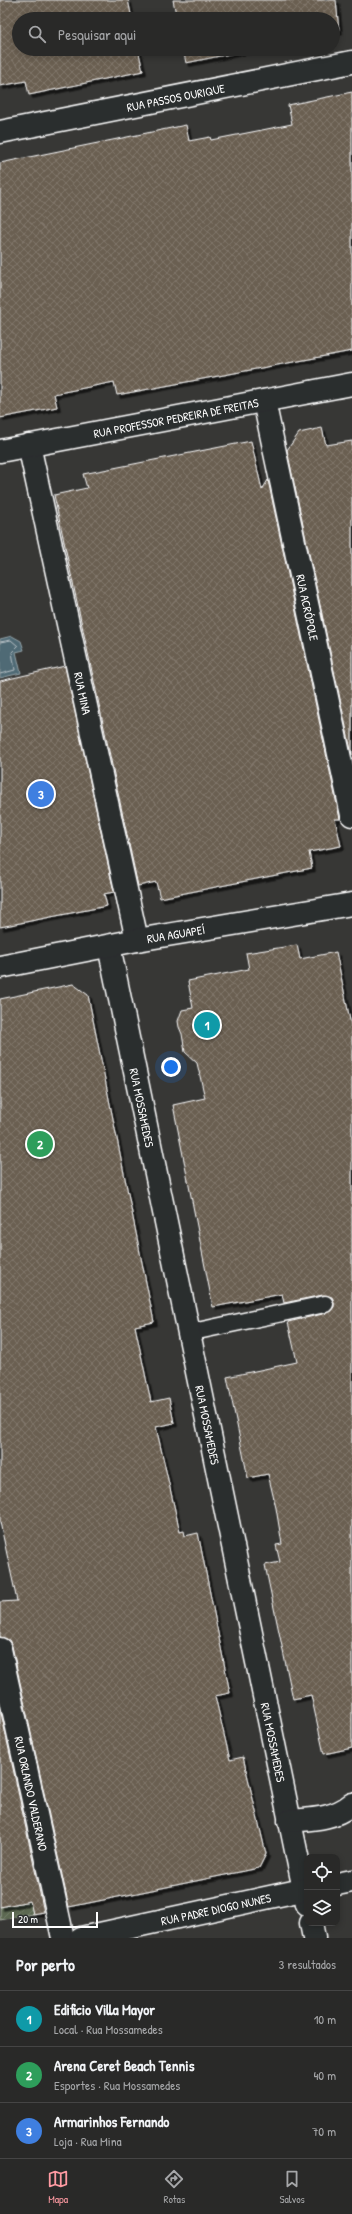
<!DOCTYPE html>
<html lang="pt">
<head>
<meta charset="utf-8">
<style>
  :root { --surface:#292928; --page:#313130; --text:#f1f3f6; --muted:#a5a6a8; --line:#454545; --accent:#ff9aa2 }
  body { margin:0; font-family:"Patrick Hand",sans-serif; background:var(--page); color:var(--text) }
  .controls { position:absolute; right:12px; bottom:12px; display:grid; overflow:hidden; border-radius:8px; box-shadow:0 2px 6px #0003 }
  .controls button { width:36px; height:36px; display:grid; place-items:center; padding:0; border:0; border-bottom:1px solid var(--line); background:var(--surface); color:var(--text); font:20px sans-serif }
  .scale { position:absolute; left:12px; bottom:10px; width:86px; box-sizing:border-box; padding-left:4px; border:2px solid #fff; border-top:0; font-size:11px; line-height:14px; white-space:nowrap; color:#fff; -webkit-text-stroke:3px #2a2d2e; paint-order:stroke }
  .you { position:absolute; left:171px; top:1067px; width:14px; height:14px; margin:-10px; border:3px solid #fff; border-radius:50%; background:#1a73e8; box-shadow:0 0 0 6px #1a73e833 }
  .badge { display:grid; place-items:center; width:26px; height:26px; border-radius:50%; background:var(--accent); color:#fff; font-size:13px; font-weight:700 }
  .pin { position:absolute; translate:-50% -50%; border:2px solid #fff; box-shadow:0 1px 4px #0006 }
  .list { margin:0; padding:0; list-style:none }
  h2 { display:flex; justify-content:space-between; align-items:center; height:52px; margin:0; padding:0 16px; font-size:17px }
  h2 small { font-size:13px; font-weight:400; color:var(--muted) }
  .list li { display:grid; grid-template-columns:26px 1fr auto; gap:12px; align-items:center; box-sizing:border-box; height:56px; padding:0 16px; border-top:1px solid var(--line) }
  .list b { display:block; font-size:15px; white-space:nowrap }
  .list p { margin:0; font-size:13px; white-space:nowrap; color:var(--muted) }
  .list em { font-size:13px; font-style:normal; color:var(--muted) }
  .icon { flex:none; width:22px; height:22px; fill:none; stroke:currentColor; stroke-width:2; stroke-linecap:round; stroke-linejoin:round }
  .map { position:relative; flex:none; width:352px; height:1938px; overflow:hidden }
  .search { position:absolute; background:var(--surface); box-shadow:0 2px 6px #0003; left:12px; right:12px; top:12px; height:44px; display:flex; align-items:center; gap:10px; box-sizing:border-box; padding:0 14px; border-radius:22px; color:var(--muted); font-size:15px }
  .sheet { height:220px; background:var(--surface) }
  nav { display:flex; justify-content:space-around; align-items:center; box-sizing:border-box; height:56px; border-top:1px solid var(--line); background:var(--surface); font-size:11px; color:var(--muted) }
  nav a { display:grid; justify-items:center; gap:2px }
  nav .on { color:var(--accent) }
  .map>svg:first-child { display:block }
</style>
</head>
<body>
<div class="map">
<svg width="352" height="1938" viewBox="0 0 352 1938">
  <defs>
    <pattern id="garden-furrows" width="10" height="10" patternUnits="userSpaceOnUse"><rect width="10" height="10" fill="#5b6851"/><path d="M-1 1l2-2M0 10L10 0M9 11l2-2" fill="none" stroke="#747f6b"/></pattern>
    <pattern id="building-cross-hatch" width="8" height="8" patternUnits="userSpaceOnUse"><rect width="8" height="8" fill="#6a5e51"/><path d="M0 0l8 8M0 8l8-8" fill="none" stroke="#80766b"/></pattern>
    <filter id="shadow"><feDropShadow dx="3.5" dy="3.5" stdDeviation="0" flood-color="#0009"/></filter>
  </defs>
  <rect width="100%" height="100%" fill="#373735"/>
  <filter id="ink" filterUnits="userSpaceOnUse"><feTurbulence type="fractalNoise" baseFrequency=".025" numOctaves="2"/><feDisplacementMap in="SourceGraphic" scale="8" xChannelSelector="R" yChannelSelector="G"/><feConvolveMatrix kernelMatrix="1 2 1 2 8 2 1 2 1" color-interpolation-filters="sRGB"/></filter>
  <g filter="url(#ink)">
    <polygon fill="url(#garden-furrows)" stroke="#adb4a8" points="30,1901 33,1914 0,1920 0,1907"/>
    <polygon fill="#506a75" stroke="#96a6ac" points="12,636 21,641 24,650 16,652 21,673 0,678 0,639"/>
    <g fill="none" stroke-linecap="round" stroke-linejoin="round">
      <polyline stroke="#b9c3c8" stroke-width="1" points="0,642 11,640 18,646 12,652 15,670 0,674"/>
    </g>
    <g fill="url(#building-cross-hatch)" stroke="#fff" filter="url(#shadow)">
      <polygon points="0,0 128,0 132,19 19,19 19,49 138,49 143,71 29,95 26,81 0,86"/>
      <polygon points="173,0 336,0 339,31 333,33 333,19 177,19"/>
      <polygon points="183,49 254,49 186,63"/>
      <polygon points="352,92 352,351 117,395 114,382 54,394 57,407 0,418 0,163 186,125 189,141 210,137 211,140 257,131 292,124 288,105"/>
      <polygon points="322,428 326,445 352,441 352,755 287,450 299,433"/>
      <polygon points="251,441 262,490 268,480 340,819 335,819 341,846 309,852 312,868 160,898 156,882 138,886 54,495 87,488 83,474"/>
      <polygon points="65,666 114,892 104,894 107,906 0,927 0,681"/>
      <polygon points="297,945 300,959 336,952 352,1030 352,1748 324,1754 311,1695 293,1699 265,1565 280,1562 276,1545 282,1544 276,1508 268,1474 248,1478 227,1377 297,1362 288,1322 327,1313 334,1307 334,1302 332,1297 323,1295 284,1303 282,1294 213,1307 173,1105 205,1098 197,1063 185,1052 182,1034 179,1027 178,1021 182,1010 193,1008 188,981 249,969 246,953"/>
      <polygon points="73,984 88,995 154,1322 135,1326 151,1402 169,1398 174,1423 156,1427 180,1532 184,1531 185,1536 198,1533 230,1693 215,1696 230,1760 243,1757 266,1854 259,1868 69,1907 12,1646 9,1640 0,1637 0,1602 17,1601 0,1522 0,999"/>
      <polygon points="0,1708 44,1912 33,1914 30,1901 0,1907"/>
    </g>
    <g fill="none" stroke-linecap="round" stroke-linejoin="round">
      <defs>
        <polyline id="lane" points="188,1333 325,1304"/>
        <g id="street">
          <path id="s1" d="M0,132L352,62"/>
          <path id="s2" d="M264,401L352,815"/>
          <path id="s3" d="M29,445L137,940"/>
          <path id="s4" d="M0,451L352,384"/>
          <path id="s5" d="M109,946L307,1904"/>
          <path id="s6" d="M0,967L137,940L352,904"/>
          <path id="s7" d="M0,1649L63,1938"/>
          <path d="M289,1821C312,1819 334,1819 352,1804"/>
          <polyline points="337,1884 352,1881"/>
          <polyline points="311,1923 314,1938"/>
          <path id="s8" d="M81,1938L307,1889"/>
        </g>
      </defs>
      <use href="#lane" stroke="#fff" stroke-width="19"/>
      <use href="#street" stroke="#fff" stroke-width="25"/>
      <use href="#lane" stroke="#2a2d2e" stroke-width="16"/>
      <use href="#street" stroke="#2a2d2e" stroke-width="22"/>
    </g>
  </g>
  <g text-anchor="middle" dominant-baseline="central" stroke-width="3" stroke-linejoin="round" paint-order="stroke">
    <g font-size="12" fill="#fff" stroke="#2a2d2e">
      <text stroke="none"><textPath href="#s1" startOffset="179">RUA PASSOS OURIQUE</textPath></text>
      <text stroke="none"><textPath href="#s4" startOffset="179">RUA PROFESSOR PEDREIRA DE FREITAS</textPath></text>
      <text stroke="none"><textPath href="#s2" startOffset="211">RUA ACRÓPOLE</textPath></text>
      <text stroke="none"><textPath href="#s3" startOffset="254">RUA MINA</textPath></text>
      <text stroke="none"><textPath href="#s6" startOffset="179">RUA AGUAPEÍ</textPath></text>
      <text stroke="none"><textPath href="#s5" startOffset="165">RUA MOSSAMEDES</textPath></text>
      <text stroke="none"><textPath href="#s5" startOffset="489">RUA MOSSAMEDES</textPath></text>
      <text stroke="none"><textPath href="#s5" startOffset="813">RUA MOSSAMEDES</textPath></text>
      <text stroke="none"><textPath href="#s7" startOffset="148">RUA ORLANDO VALDERANO</textPath></text>
      <text stroke="none"><textPath href="#s8" startOffset="138">RUA PADRE DIOGO NUNES</textPath></text>
    </g>
  </g>
</svg>
<div class="controls">
<button><svg class="icon" aria-label="locate" viewBox="0 0 24 24"><circle cx="12" cy="12" r="6"/><path d="M12 2v4M12 18v4M2 12h4M18 12h4"/></svg></button>
<button><svg class="icon" aria-label="layers" viewBox="0 0 24 24"><path d="M12 4l9 5-9 5-9-5zM3 14l9 5 9-5"/></svg></button>
</div>
<div class="scale">20 m</div>
<div class="you"></div>
<div class="pin badge" style="left:207px;top:1025px;background:#0f9aa8">1</div>
<div class="pin badge" style="left:40px;top:1144px;background:#2e9e5b">2</div>
<div class="pin badge" style="left:41px;top:794px;background:#3f7fe0">3</div>
<div class="search"><svg class="icon" aria-label="search" viewBox="0 0 24 24"><circle cx="10" cy="10" r="6"/><path d="M15 15l6 6"/></svg>Pesquisar aqui</div>
</div>
<section class="sheet">
<h2>Por perto<small>3 resultados</small></h2>
<ul class="list">
<li><span class="badge" style="background:#0f9aa8">1</span><div><b>Edificio Villa Mayor</b><p>Local · Rua Mossamedes</p></div><em>10 m</em></li>
<li><span class="badge" style="background:#2e9e5b">2</span><div><b>Arena Ceret Beach Tennis</b><p>Esportes · Rua Mossamedes</p></div><em>40 m</em></li>
<li><span class="badge" style="background:#3f7fe0">3</span><div><b>Armarinhos Fernando</b><p>Loja · Rua Mina</p></div><em>70 m</em></li>
</ul>
</section>
<nav>
<a class="on"><svg class="icon" aria-label="map" viewBox="0 0 24 24"><path d="M3 6l6-2 6 2 6-2v14l-6 2-6-2-6 2zM9 4v14M15 6v14"/></svg>Mapa</a>
<a><svg class="icon" aria-label="directions" viewBox="0 0 24 24"><path d="M12 3l9 9-9 9-9-9zM9 14v-3h6M13 9l2 2-2 2"/></svg>Rotas</a>
<a><svg class="icon" aria-label="saved" viewBox="0 0 24 24"><path d="M7 4h10v16l-5-4-5 4z"/></svg>Salvos</a>
</nav>
</body>
</html>
